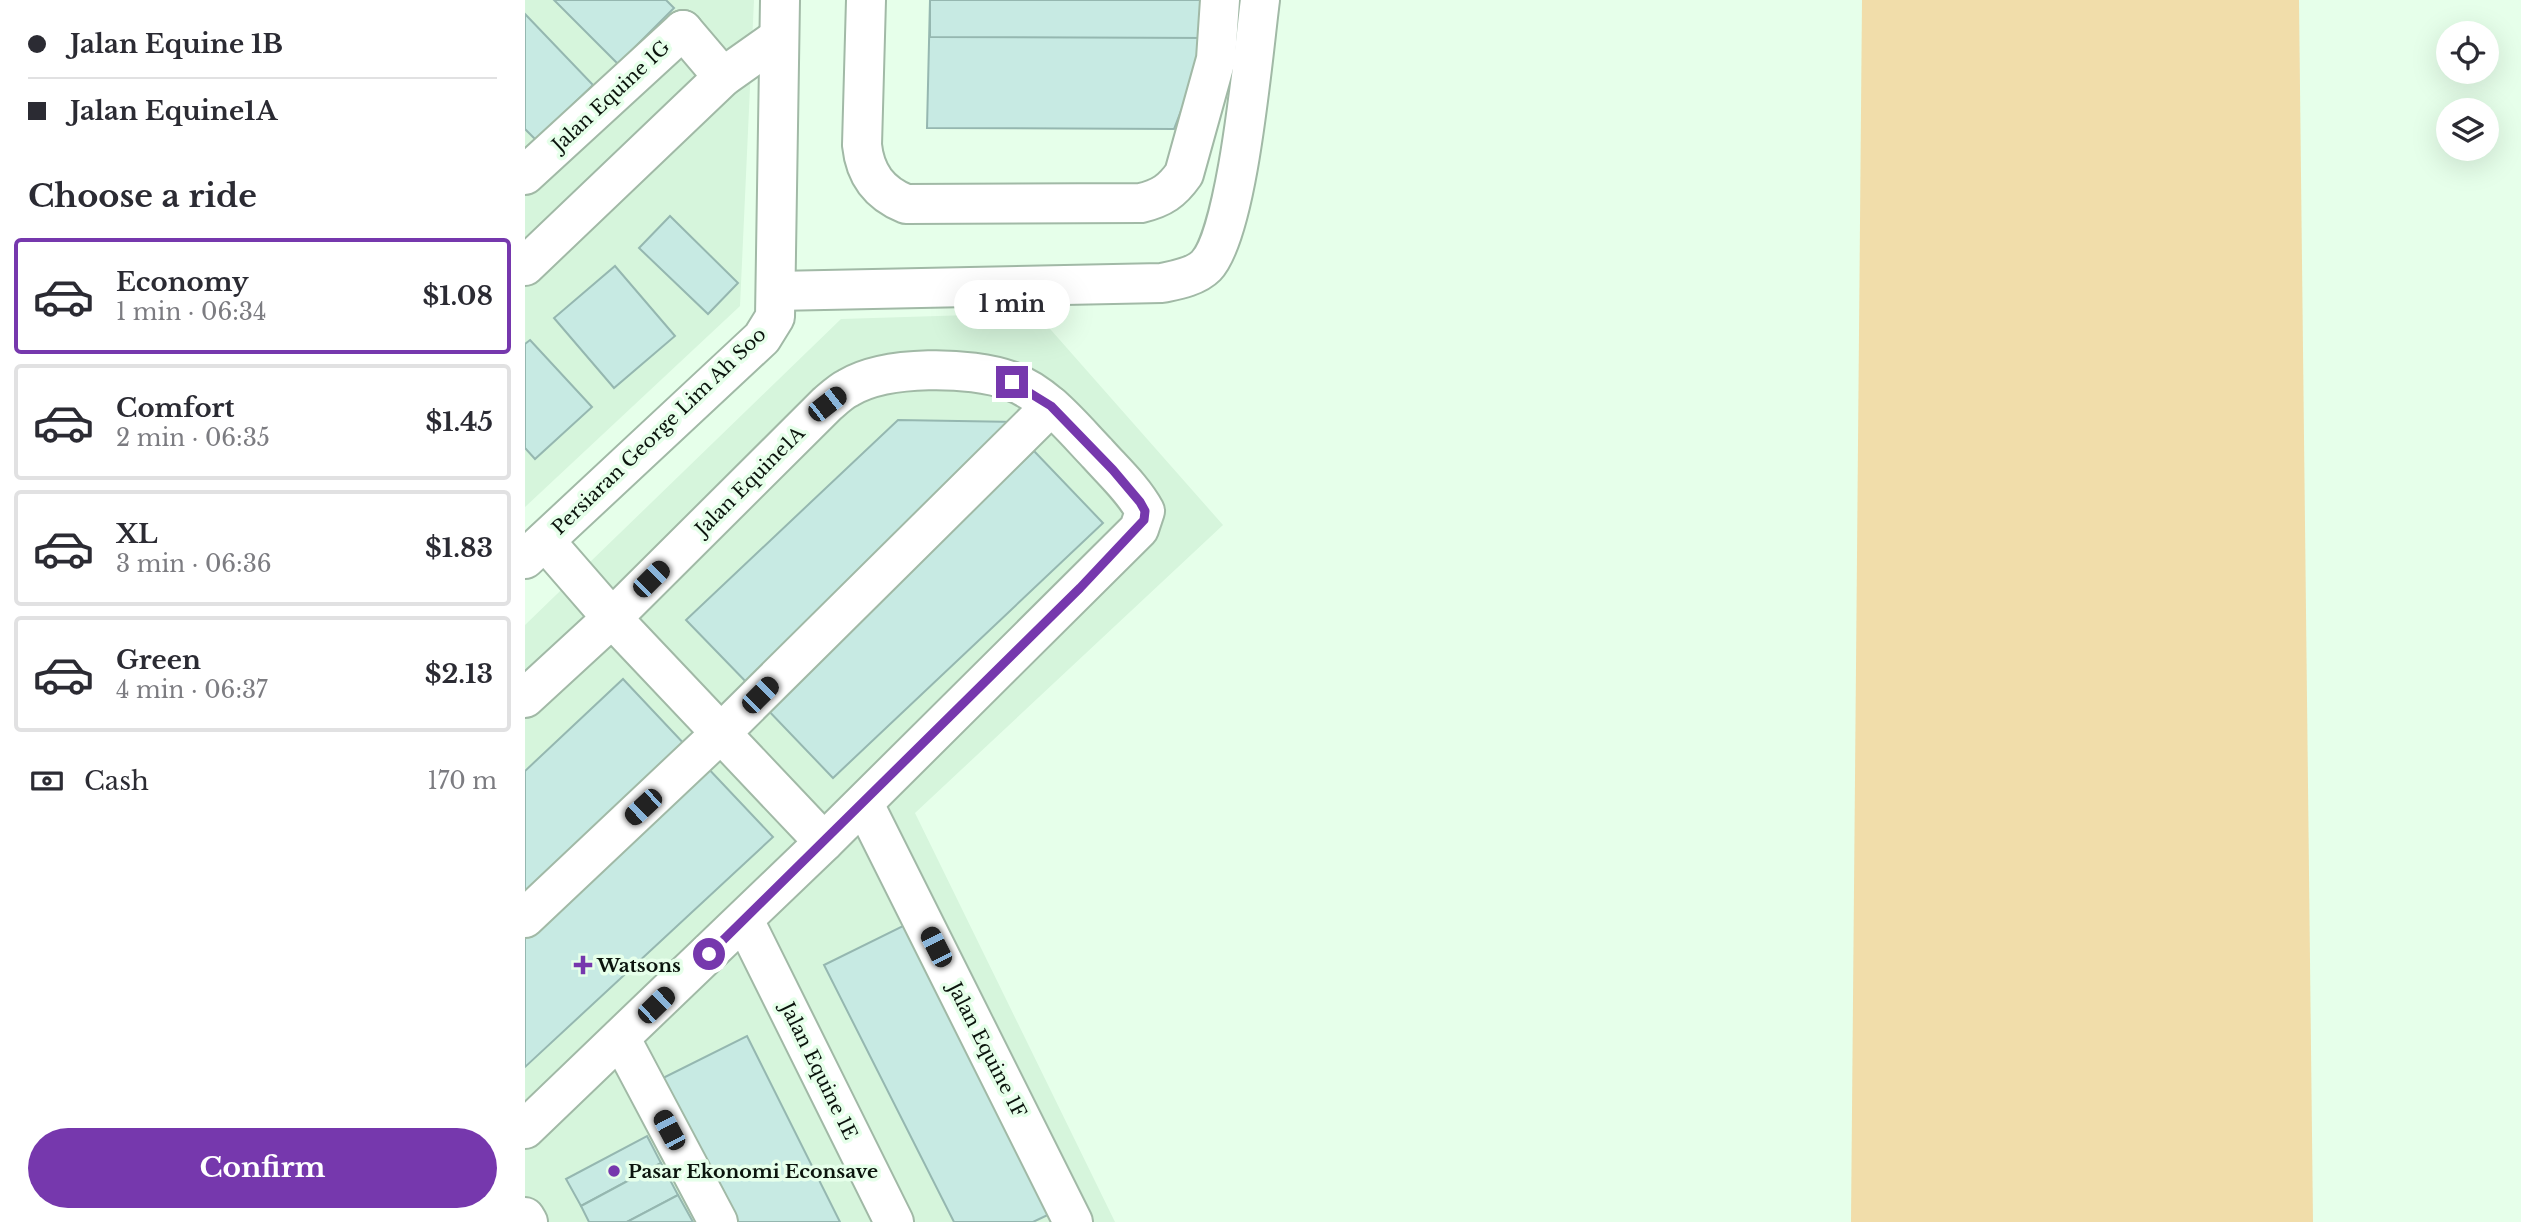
<!DOCTYPE html>
<meta charset="utf-8">
<style>
:root{--surface:#fff;--page:#f7f7f7;--text:#2b2b33;--muted:#7c7c81;--line:#e1e1e2;--accent:#7638ad}
body{margin:0;font-family:"Libre Baskerville",serif;background:var(--page);color:var(--text);height:100vh;display:flex;flex-direction:column;font-size:26px;white-space:nowrap}
*{box-sizing:border-box;margin:0}
p{font-size:23px;color:var(--muted)}
.icon{flex:none;width:38px;height:38px;fill:none;stroke:currentColor;stroke-width:2;stroke-linecap:round;stroke-linejoin:round}
.map{position:relative;flex:1;overflow:hidden}
.drawer{display:flex;flex-direction:column;background:var(--surface);width:525px}
.drawer>*{flex:none}
.banner{display:grid;align-content:center;height:154px;padding:0 28px;background:var(--surface)}
.tools{position:absolute;left:1911px;top:21px;display:grid;gap:14px}
.tools a{display:grid;place-items:center;width:63px;height:63px;border-radius:50%;background:var(--surface);box-shadow:0 7px 28px #0002;font-size:35px}
.end{position:absolute;width:32px;height:32px;margin:-16px;border:9px solid #7638ad;background:#fff;box-shadow:0 0 0 4px #fff}
.from{border-radius:50%}
.bubble{position:absolute;height:49px;border-radius:24px;background:var(--surface);box-shadow:0 7px 28px #0002;font-size:23px;font-weight:800;line-height:49px;text-align:center}
.car{position:absolute;width:21px;height:42px;margin:-21px -10px;border-radius:9px;box-shadow:0 0 5px 2px #0007;background:linear-gradient(#222 24%,#8ab4d8 0 40%,#222 0 76%,#8ab4d8 0 86%,#222 0)}
.banner b{display:flex;align-items:center;gap:24px;height:66px;font-size:26px}
.banner b+b{border-top:2px solid var(--line)}
.banner i{width:18px;height:18px;background:var(--text)}
ul{padding:0;list-style:none}
li{display:flex;align-items:center;gap:21px;height:116px;margin:0 14px 10px;padding:0 14px;border:4px solid var(--line);border-radius:7px}
li div{flex:1}
li b{display:block;font-size:26px}
li em{font-style:normal;font-weight:800}
li.active{border-color:var(--accent)}
li>.icon{width:63px;height:63px;stroke-width:1.5}
h2{padding:0 28px;font-size:32px;line-height:84px}
.pay{display:flex;align-items:center;gap:18px;height:77px;padding:0 28px;font-size:26px}
.pay p{margin-inline-start:auto}
.button{display:flex;gap:14px;margin-top:auto;padding:14px 28px}
.button a{flex:1;height:80px;border-radius:42px;background:var(--accent);color:#fff;font-size:28px;font-weight:800;line-height:80px;text-align:center}
main{display:flex;flex:1;min-height:0}
.map>svg:first-child{display:block}
.built{fill:#d6f5dc}
.green{fill:#f1ddaa}
.building{fill:#c7eae3;stroke:#95b7b0;stroke-width:2}
.lines{fill:none;stroke-linecap:round;stroke-linejoin:round}
.minor-casing{stroke:#a1b9a6;stroke-width:42}
.minor{stroke:#fff;stroke-width:38}
.route{stroke:#7638ad;stroke-width:9}
.poi-dot{fill:#7638ad;stroke:#e6ffea;stroke-width:2.5}
.labels{text-anchor:middle;dominant-baseline:central;stroke-width:7;stroke-linejoin:round;paint-order:stroke}
.street-label{font-size:19px;fill:#0b140d;stroke:#e6ffea}
.poi-label{font-size:19px;font-weight:bold;fill:#0b140d;stroke:#e6ffea;text-anchor:start}
</style>
<main>
<section class="drawer">
<div class="banner">
<b><i class="from"></i>Jalan Equine 1B</b>
<b><i></i>Jalan Equine1A</b>
</div>
<h2>Choose a ride</h2>
<ul>
<li class="active"><svg class="icon" aria-label="car" viewBox="0 0 24 24"><path d="M5 17H2v-5l4-1 3-4h7l3 4 3 1v5h-3M9 17h6M6 11h13"/><circle cx="7" cy="17" r="2"/><circle cx="17" cy="17" r="2"/></svg><div><b>Economy</b><p>1 min · 06:34</p></div><em>$1.08</em></li>
<li><svg class="icon" aria-label="car" viewBox="0 0 24 24"><path d="M5 17H2v-5l4-1 3-4h7l3 4 3 1v5h-3M9 17h6M6 11h13"/><circle cx="7" cy="17" r="2"/><circle cx="17" cy="17" r="2"/></svg><div><b>Comfort</b><p>2 min · 06:35</p></div><em>$1.45</em></li>
<li><svg class="icon" aria-label="car" viewBox="0 0 24 24"><path d="M5 17H2v-5l4-1 3-4h7l3 4 3 1v5h-3M9 17h6M6 11h13"/><circle cx="7" cy="17" r="2"/><circle cx="17" cy="17" r="2"/></svg><div><b>XL</b><p>3 min · 06:36</p></div><em>$1.83</em></li>
<li><svg class="icon" aria-label="car" viewBox="0 0 24 24"><path d="M5 17H2v-5l4-1 3-4h7l3 4 3 1v5h-3M9 17h6M6 11h13"/><circle cx="7" cy="17" r="2"/><circle cx="17" cy="17" r="2"/></svg><div><b>Green</b><p>4 min · 06:37</p></div><em>$2.13</em></li>
</ul>
<div class="pay"><svg class="icon" aria-label="cash" viewBox="0 0 24 24"><path d="M3 7h18v10H3z"/><circle cx="12" cy="12" r="2"/></svg>Cash<p>170 m</p></div>
<div class="button"><a>Confirm</a></div>
</section>
<div class="map">
<svg width="1996" height="1222" viewBox="0 0 1996 1222">
<rect width="100%" height="100%" fill="#e6ffea"/>
<g class="built">
<polygon points="0,0 229,0 215,306 0,507"/>
<polygon points="511,313 698,525 390,813 590,1222 0,1222 0,625 316,319"/>
</g>
<polygon class="green" points="1337,0 1774,0 1788,1222 1326,1222"/>
<g class="building">
<polygon points="29,0 141,0 149,8 93,64"/>
<polygon points="405,0 685,0 684,38 649,129 402,128"/>
<polygon points="405,0 685,0 684,38 405,37"/>
<polygon points="0,14 68,85 11,140 0,129"/>
<polygon points="145,216 213,283 183,314 114,248"/>
<polygon points="90,266 150,336 89,388 29,318"/>
<polygon points="5,340 67,407 10,459 0,448 0,344"/>
<polygon points="373,420 496,422 227,688 161,620"/>
<polygon points="509,451 578,523 308,778 239,706"/>
<polygon points="98,679 163,748 0,900 0,771"/>
<polygon points="179,764 248,837 0,1067 0,930"/>
<polygon points="384,923 529,1212 508,1222 429,1222 299,965"/>
<polygon points="222,1036 315,1222 205,1222 134,1080"/>
<polygon points="122,1136 136,1163 56,1206 41,1179"/>
<polygon points="136,1163 153,1195 102,1222 64,1222 56,1206"/>
<polygon points="153,1195 168,1222 102,1222"/>
</g>
<g class="lines">
<g class="minor-casing">
<g id="minor">
<path d="M341,0L337,145C340,174 354,193 381,204L616,203C637,198 647,191 659,174L691,59L695,0"/>
<polyline points="158,30 198,77"/>
<polyline points="0,175 158,30"/>
<polyline points="0,266 198,77 253,38"/>
<path d="M251,291L637,283C651,280 670,277 681,266C713,233 728,53 735,0"/>
<polyline points="20,541 87,618 299,842"/>
<polyline points="0,559 237,338 250,317 255,0"/>
<path d="M0,698L87,618L302,404C308,399 315,392 323,388C361,365 445,366 486,381C521,394 547,427 572,453C588,471 608,489 620,511L614,529L299,842L0,1129"/>
<polyline points="339,804 548,1222"/>
<polyline points="0,918 196,733 526,406"/>
<polyline points="219,920 369,1222"/>
<polyline points="96,1039 193,1222"/>
<polyline points="0,1217 3,1222"/>
</g>
</g>
<use href="#minor" class="minor"/>
</g>
<g class="lines">
<polyline class="route" points="184,954 555,588 619,520 620,511 615,502 588,470 526,406 487,382"/>
</g>
<g class="poi-dot">
<path d="M54.5 954.5h7v7h7v7h-7v7h-7v-7h-7v-7h7z"/>
<circle cx="89" cy="1171" r="7"/>
</g>
<g class="labels">
<g class="street-label">
<text transform="translate(86 96) rotate(-43)">Jalan Equine 1G</text>
<text transform="translate(134 431) rotate(-44)">Persiaran George Lim Ah Soo</text>
<text transform="translate(225 481) rotate(-45)">Jalan Equine1A</text>
<text transform="translate(462 1050) rotate(63)">Jalan Equine 1F</text>
<text transform="translate(294 1071) rotate(64)">Jalan Equine 1E</text>
</g>
<g class="poi-label">
<text x="72" y="965">Watsons</text>
<text x="103" y="1171">Pasar Ekonomi Econsave</text>
</g>
</g>
</svg>
<div class="tools">
<a><svg class="icon" aria-label="locate" viewBox="0 0 24 24"><circle cx="12" cy="12" r="6"/><path d="M12 2v4M12 18v4M2 12h4M18 12h4"/></svg></a>
<a><svg class="icon" aria-label="layers" viewBox="0 0 24 24"><path d="M12 4l9 5-9 5-9-5zM3 14l9 5 9-5"/></svg></a>
</div>
<i class="end from" style="left:184px;top:954px"></i>
<i class="end" style="left:487px;top:382px"></i>
<div class="bubble" style="left:429px;top:280px;width:116px">1 min</div>
<i class="car" style="left:302px;top:404px;rotate:52deg"></i>
<i class="car" style="left:126px;top:579px;rotate:45deg"></i>
<i class="car" style="left:235px;top:695px;rotate:45deg"></i>
<i class="car" style="left:118px;top:807px;rotate:227deg"></i>
<i class="car" style="left:411px;top:947px;rotate:333deg"></i>
<i class="car" style="left:131px;top:1005px;rotate:46deg"></i>
<i class="car" style="left:144px;top:1130px;rotate:332deg"></i>
</div>
</main>
